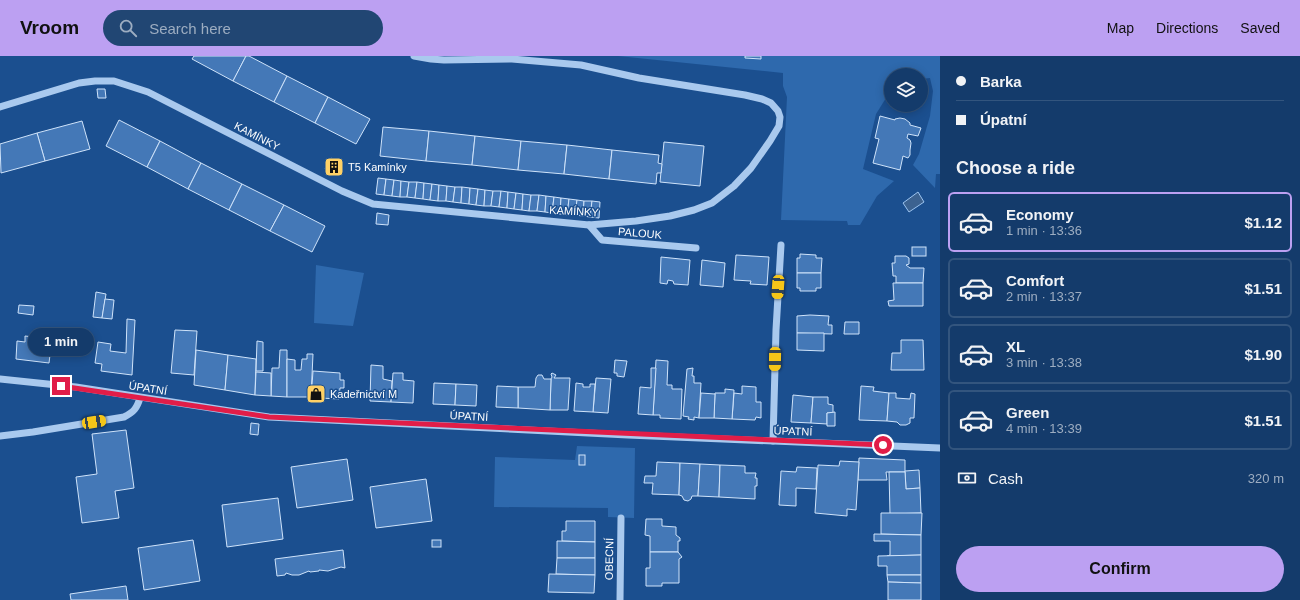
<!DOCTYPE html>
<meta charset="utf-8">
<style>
:root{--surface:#143b6b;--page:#214673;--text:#f1f3f6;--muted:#9dadc1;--line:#33557e;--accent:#bca0f2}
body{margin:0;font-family:Arial,sans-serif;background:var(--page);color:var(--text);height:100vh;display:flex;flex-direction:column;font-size:15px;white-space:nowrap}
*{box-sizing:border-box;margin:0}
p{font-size:13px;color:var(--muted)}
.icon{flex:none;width:22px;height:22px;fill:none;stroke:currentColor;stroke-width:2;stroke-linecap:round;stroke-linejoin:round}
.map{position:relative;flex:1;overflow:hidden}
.details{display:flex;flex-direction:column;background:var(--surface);width:360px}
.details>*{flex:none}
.guide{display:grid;align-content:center;height:88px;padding:0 16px;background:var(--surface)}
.tools{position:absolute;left:884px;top:12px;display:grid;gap:8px}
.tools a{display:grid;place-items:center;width:44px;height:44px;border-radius:50%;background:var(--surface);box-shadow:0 2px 10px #0003,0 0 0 1px var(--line);font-size:20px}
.end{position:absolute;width:18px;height:18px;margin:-9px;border:5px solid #e11d48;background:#fff;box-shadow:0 0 0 2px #fff}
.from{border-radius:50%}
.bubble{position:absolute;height:28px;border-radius:14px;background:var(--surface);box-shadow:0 2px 10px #0003,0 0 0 1px var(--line);font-size:13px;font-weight:600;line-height:28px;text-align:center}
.car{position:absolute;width:12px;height:24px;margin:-12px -6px;border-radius:5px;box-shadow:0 0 3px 1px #0007;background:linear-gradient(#f5c518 24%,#345 0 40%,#f5c518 0 76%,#345 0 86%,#f5c518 0)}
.guide b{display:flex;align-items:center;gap:14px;height:38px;font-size:15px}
.guide b+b{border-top:1px solid var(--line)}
.guide i{width:10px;height:10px;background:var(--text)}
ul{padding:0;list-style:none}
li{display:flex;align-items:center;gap:12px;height:60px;margin:0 8px 6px;padding:0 8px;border:2px solid var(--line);border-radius:6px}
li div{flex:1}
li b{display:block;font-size:15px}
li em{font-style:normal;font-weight:600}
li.active{border-color:var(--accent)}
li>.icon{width:36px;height:36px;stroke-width:1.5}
h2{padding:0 16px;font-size:18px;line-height:48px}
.pay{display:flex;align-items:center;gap:10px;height:44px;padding:0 16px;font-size:15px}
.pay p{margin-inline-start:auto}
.primary-button{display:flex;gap:8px;margin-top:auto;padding:8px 16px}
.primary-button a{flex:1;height:46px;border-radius:24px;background:var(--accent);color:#111;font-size:16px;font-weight:600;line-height:46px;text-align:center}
header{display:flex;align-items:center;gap:24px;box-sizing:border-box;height:56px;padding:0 20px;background:var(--accent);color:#111}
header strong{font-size:19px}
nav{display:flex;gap:22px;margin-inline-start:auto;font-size:14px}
.search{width:280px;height:36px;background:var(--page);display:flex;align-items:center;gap:10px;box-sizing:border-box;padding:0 14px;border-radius:22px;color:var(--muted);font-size:15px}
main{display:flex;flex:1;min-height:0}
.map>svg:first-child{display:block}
.green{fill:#2e69ad}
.water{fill:#3c6290;stroke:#9cc4f0}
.building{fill:#4478b7;stroke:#cfe3fa}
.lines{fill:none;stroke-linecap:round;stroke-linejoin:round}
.minor{stroke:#a9c9ee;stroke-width:7}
.route{stroke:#e11d48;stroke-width:5}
.labels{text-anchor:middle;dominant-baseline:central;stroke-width:3;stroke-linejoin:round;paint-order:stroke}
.street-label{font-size:11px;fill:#fff;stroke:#1b4f8f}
.poi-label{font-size:11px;fill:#fff;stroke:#1b4f8f;text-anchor:start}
</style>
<header>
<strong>Vroom</strong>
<div class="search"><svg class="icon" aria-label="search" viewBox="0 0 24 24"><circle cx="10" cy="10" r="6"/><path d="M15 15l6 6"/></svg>Search here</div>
<nav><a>Map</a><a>Directions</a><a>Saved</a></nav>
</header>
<main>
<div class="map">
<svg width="940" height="544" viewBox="0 0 940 544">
<rect width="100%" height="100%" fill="#1b4f8f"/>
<g class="green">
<polygon points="618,0 940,0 940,118 936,118 935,132 913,109 919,98 930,60 933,35 930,22 921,23 921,19 891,19 891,34 876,58 863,113 894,125 877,140 860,169 848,169 847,165 781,164 787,41 783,30 783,17"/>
<polygon points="316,209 364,217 353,270 314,267"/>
<polygon points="577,390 635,392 634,462 608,461 608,452 494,451 495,401 575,404"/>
</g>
<polygon class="water" points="918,136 924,146 909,156 903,147"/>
<g class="building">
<polygon points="194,0 246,0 233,25 192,3"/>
<polygon points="246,0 249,0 287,20 274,46 233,25"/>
<polygon points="745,0 761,0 761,3 745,2"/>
<polygon points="287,20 328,41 315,67 274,46"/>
<polygon points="97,33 105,33 106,42 98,42"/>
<polygon points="328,41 370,63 356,88 315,67"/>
<polygon points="880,60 895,64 895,63 900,62 905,63 910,67 910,69 921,72 918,80 908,78 907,82 910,84 911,87 910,94 910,99 908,102 903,100 900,114 873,107 879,83 875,82"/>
<polygon points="119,64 160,85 147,111 106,90"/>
<polygon points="82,65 90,93 45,105 37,77"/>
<polygon points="383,71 429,75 426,105 380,100"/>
<polygon points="429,75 475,80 472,109 426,105"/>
<polygon points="37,77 45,105 1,117 0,88"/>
<polygon points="475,80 521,85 518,114 472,109"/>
<polygon points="160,85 201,107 188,133 147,111"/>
<polygon points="521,85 567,89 564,118 518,114"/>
<polygon points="664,86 704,90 700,130 660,126"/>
<polygon points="567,89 612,94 609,123 564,118"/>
<polygon points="612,94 659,99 658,107 662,108 661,117 657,117 656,128 609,123"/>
<polygon points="331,102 342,108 337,119 325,113"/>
<polygon points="201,107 242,128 229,154 188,133"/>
<polygon points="378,122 386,123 384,139 376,138"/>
<polygon points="386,123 394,124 392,140 384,139"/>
<polygon points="394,124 401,125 400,141 392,140"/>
<polygon points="401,125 409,126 407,141 400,141"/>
<polygon points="409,126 417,126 415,142 407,141"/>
<polygon points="417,126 424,127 423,143 415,142"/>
<polygon points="424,127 432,128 430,144 423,143"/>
<polygon points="242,128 284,149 270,175 229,154"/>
<polygon points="432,128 439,129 438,145 430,144"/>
<polygon points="439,129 447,130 446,145 438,145"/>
<polygon points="447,130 455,131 453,146 446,145"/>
<polygon points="455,131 462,131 461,147 453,146"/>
<polygon points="462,131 470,132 469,148 461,147"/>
<polygon points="470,132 478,133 476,149 469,148"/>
<polygon points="478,133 485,134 484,150 476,149"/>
<polygon points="485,134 493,135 491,150 484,150"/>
<polygon points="493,135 501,135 499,151 491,150"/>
<polygon points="501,135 508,136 507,152 499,151"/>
<polygon points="508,136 516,137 514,153 507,152"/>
<polygon points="516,137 523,138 522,154 514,153"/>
<polygon points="523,138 531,139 529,155 522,154"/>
<polygon points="531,139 539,139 537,155 529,155"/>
<polygon points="539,139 546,140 545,156 537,155"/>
<polygon points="546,140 554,141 552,157 545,156"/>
<polygon points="554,141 561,142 560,158 552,157"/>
<polygon points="561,142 569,143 567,159 560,158"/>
<polygon points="569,143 577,144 575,159 567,159"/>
<polygon points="577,144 584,145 583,160 575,159"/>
<polygon points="584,145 592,145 590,161 583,160"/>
<polygon points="592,145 600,146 599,162 590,161"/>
<polygon points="284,149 325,170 312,196 270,175"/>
<polygon points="377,157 389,159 388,169 376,168"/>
<rect x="912" y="191" width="14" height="9"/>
<polygon points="800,198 816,199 816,202 822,202 821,217 797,217 797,202 800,202"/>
<polygon points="736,199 769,201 767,229 750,228 751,225 734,224"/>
<polygon points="895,200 906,200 909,202 909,208 906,209 910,212 924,212 923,227 896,227 896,220 893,220 892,207 895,207"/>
<polygon points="661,201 690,204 688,229 674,228 673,225 668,224 667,228 660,227"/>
<polygon points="702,204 725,207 723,231 700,229"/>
<polygon points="797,217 821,217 821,232 816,232 816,235 800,235 800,232 797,232"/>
<polygon points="893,227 923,227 923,250 889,250 888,245 894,244"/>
<polygon points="96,236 106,238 102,262 93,261"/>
<polygon points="105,243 114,244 112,263 102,262"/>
<polygon points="19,249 34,250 33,259 18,257"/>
<polygon points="810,259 829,260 828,269 832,269 832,278 797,277 797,260"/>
<polygon points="127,263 135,264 132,319 101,315 102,308 95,307 98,286 111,288 110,295 126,297"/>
<polygon points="845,266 859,266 859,278 844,278"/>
<polygon points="175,274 197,275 194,319 171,317"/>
<polygon points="797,277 824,277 824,295 797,294"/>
<polygon points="25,280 52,283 49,307 16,303 17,285 25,286"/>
<polygon points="901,284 923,284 924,314 891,314 892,297 901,297"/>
<polygon points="257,285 263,286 263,315 256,315"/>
<polygon points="196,294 228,299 225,334 194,329"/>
<polygon points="280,294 287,294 287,341 271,340 272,312 279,312"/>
<polygon points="307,298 313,298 311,341 287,341 287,303 295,304 295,314 301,314 302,303 307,303"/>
<polygon points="228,299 256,303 255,339 225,334"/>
<polygon points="615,304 627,305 624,321 617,320 617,317 614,317"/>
<polygon points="656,304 668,305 667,329 672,329 672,333 682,333 681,363 660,362 660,359 653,359"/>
<polygon points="371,309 383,310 383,323 392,325 391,346 370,345"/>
<polygon points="651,312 656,312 653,359 638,358 640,331 651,332"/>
<polygon points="693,312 692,320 694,320 694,327 701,327 699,362 694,361 694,364 688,363 689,361 683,360 687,313"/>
<polygon points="313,315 340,317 340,324 344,324 344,332 340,332 339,343 320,342 320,343 311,343"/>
<polygon points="256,316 271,317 271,340 255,339"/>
<polygon points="393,317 403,317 403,324 414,325 413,347 391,346"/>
<polygon points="552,317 556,319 554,322 570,322 568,354 550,354 551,323 552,321 551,318"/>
<polygon points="538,319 542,319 544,323 551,323 550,354 518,352 518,331 535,331 536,322"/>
<polygon points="596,322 611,323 608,357 593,356"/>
<polygon points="434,327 456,328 455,349 433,348"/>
<polygon points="576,327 583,328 583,331 590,331 590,328 595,328 593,356 574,355"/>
<polygon points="456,328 477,329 476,350 455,349"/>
<polygon points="497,330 518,331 518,352 496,351"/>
<polygon points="742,330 756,331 756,346 761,346 761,362 756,361 755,364 732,363 734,337 742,338"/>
<polygon points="861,330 874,331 873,335 889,337 887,365 859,364"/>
<polygon points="725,333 734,334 732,363 714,362 715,337 725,337"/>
<polygon points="701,337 715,338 714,362 699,362"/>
<polygon points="889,337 896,337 896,342 910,343 911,337 915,338 914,362 910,362 910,367 906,369 900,369 897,366 887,365"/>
<polygon points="793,339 813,341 811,367 791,366"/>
<polygon points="813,341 828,341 828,348 833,349 833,357 827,357 827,368 811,367"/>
<polygon points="835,356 835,370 827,370 827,357"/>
<polygon points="251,367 259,368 258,379 250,378"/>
<polygon points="126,374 134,432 115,435 119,462 82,467 76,421 97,418 92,378"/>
<rect x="579" y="399" width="6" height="10"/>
<polygon points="859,402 905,404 905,416 886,416 887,424 858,424"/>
<polygon points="347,403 353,444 297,452 291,411"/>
<polygon points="840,405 859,406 856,454 847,453 847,460 815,457 818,409 839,410"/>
<polygon points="657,406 680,407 679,439 652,438 653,427 644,427 645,420 656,420"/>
<polygon points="680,407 700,408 698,440 692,440 691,443 688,445 684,444 682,440 679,439"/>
<polygon points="700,408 720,409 719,441 698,440"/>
<polygon points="720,409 745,410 745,417 756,417 755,422 757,422 757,430 755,430 755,443 719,441"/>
<polygon points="797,411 817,412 816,433 796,432 796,450 779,449 781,415 796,416"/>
<polygon points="919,414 920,432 906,433 905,415"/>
<polygon points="889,416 905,416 906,433 920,432 921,457 890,458"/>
<polygon points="426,423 432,465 376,472 370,431"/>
<polygon points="278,442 283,483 227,491 222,449"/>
<polygon points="881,457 922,457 921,479 881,478"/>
<polygon points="646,463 662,463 662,470 676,471 676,479 680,482 680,485 678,485 678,496 650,496 650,480 645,479"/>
<polygon points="566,465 595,465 595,486 562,485 562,475 566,475"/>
<polygon points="874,478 921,479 921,499 887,500 890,499 890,485 874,485"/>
<polygon points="193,484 200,525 144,534 138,492"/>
<rect x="432" y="484" width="9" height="7"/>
<polygon points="557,485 595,486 595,502 557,502"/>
<polygon points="343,494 345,512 341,511 328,515 319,514 319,515 310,516 309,515 299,519 292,519 286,517 285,519 277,520 275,503"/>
<polygon points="650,496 678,496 682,501 679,503 679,527 662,527 662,530 646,530 646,512 650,512"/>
<polygon points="921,499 921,519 887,519 887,510 878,510 878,500"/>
<polygon points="557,502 595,502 595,519 556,518"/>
<polygon points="549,518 595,519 594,537 548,536"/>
<polygon points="887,519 921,519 921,527 888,526"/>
<polygon points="888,526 921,527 921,544 888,544"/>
<polygon points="126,530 128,544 71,544 70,538"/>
</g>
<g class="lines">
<g class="minor">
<polyline points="0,51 79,27 95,25 114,25 148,36 342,135 373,148 589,169 636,165 670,160 694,154 712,147 734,130 751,112 770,85 779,70 780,61 778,55 771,47 762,43 745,39 639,22 581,9 512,3 444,4 431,3 414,0"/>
<polyline points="589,169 602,184 696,192"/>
<polyline points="0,323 76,331 269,361 628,379 940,392"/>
<path d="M0,380L33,376L124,361C134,356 137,352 140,342"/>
<polyline points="773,385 776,274 781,189"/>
<polyline points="620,544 621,462"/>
</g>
</g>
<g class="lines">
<polyline class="route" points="61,330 269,361 883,389"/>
</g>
<defs>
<g id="building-square" transform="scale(1)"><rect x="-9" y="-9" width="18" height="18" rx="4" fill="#ffd166" stroke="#1b4f8f"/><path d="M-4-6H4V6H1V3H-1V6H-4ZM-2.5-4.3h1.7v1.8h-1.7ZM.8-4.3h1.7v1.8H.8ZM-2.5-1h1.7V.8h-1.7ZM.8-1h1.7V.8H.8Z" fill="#111"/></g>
<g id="shop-square" transform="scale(1)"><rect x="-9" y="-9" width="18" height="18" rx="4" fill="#ffd166" stroke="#1b4f8f"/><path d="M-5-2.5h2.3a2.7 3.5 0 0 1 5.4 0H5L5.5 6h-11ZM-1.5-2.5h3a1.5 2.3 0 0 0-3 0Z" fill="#111"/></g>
</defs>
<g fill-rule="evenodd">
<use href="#building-square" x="334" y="111"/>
<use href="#shop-square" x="316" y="338"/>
</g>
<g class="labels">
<g class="street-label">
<text transform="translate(257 80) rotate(27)">KAMÍNKY</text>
<text transform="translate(574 155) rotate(3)">KAMÍNKY</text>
<text transform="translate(640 177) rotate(5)">PALOUK</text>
<text transform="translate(148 332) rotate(9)">ÚPATNÍ</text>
<text transform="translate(469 360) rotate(3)">ÚPATNÍ</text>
<text transform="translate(793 375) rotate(2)">ÚPATNÍ</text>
<text transform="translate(609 503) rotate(-89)">OBECNÍ</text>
</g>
<g class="poi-label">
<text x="348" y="111">T5 Kamínky</text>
<text x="330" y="338">Kadeřnictví M</text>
</g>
</g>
</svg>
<div class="tools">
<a><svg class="icon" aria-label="layers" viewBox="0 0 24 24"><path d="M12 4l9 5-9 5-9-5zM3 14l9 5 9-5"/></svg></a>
</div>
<i class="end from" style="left:883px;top:389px"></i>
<i class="end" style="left:61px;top:330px"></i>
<div class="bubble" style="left:28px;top:272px;width:66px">1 min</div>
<i class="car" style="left:778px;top:231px;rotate:184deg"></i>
<i class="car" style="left:775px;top:303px;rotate:181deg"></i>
<i class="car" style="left:94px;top:366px;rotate:81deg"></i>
</div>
<section class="details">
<div class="guide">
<b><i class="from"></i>Barka</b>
<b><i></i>Úpatní</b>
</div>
<h2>Choose a ride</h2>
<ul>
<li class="active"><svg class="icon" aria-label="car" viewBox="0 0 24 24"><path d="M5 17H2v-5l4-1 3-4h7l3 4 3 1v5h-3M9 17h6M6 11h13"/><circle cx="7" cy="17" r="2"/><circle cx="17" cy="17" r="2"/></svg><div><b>Economy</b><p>1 min · 13:36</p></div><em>$1.12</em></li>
<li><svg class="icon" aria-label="car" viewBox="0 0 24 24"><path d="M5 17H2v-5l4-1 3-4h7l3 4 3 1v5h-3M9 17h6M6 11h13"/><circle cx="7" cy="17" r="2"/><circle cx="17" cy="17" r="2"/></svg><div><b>Comfort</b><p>2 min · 13:37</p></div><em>$1.51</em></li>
<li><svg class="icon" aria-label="car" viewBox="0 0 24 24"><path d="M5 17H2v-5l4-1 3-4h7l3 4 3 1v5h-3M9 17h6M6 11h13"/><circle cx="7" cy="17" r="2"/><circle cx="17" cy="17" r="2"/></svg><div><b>XL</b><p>3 min · 13:38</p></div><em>$1.90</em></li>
<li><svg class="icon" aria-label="car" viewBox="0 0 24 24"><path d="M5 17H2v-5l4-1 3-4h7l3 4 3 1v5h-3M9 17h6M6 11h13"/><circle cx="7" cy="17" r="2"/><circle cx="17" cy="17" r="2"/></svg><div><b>Green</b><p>4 min · 13:39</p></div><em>$1.51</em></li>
</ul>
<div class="pay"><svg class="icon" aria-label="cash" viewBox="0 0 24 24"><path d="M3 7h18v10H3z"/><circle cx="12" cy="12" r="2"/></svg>Cash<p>320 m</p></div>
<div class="primary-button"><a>Confirm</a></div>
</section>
</main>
